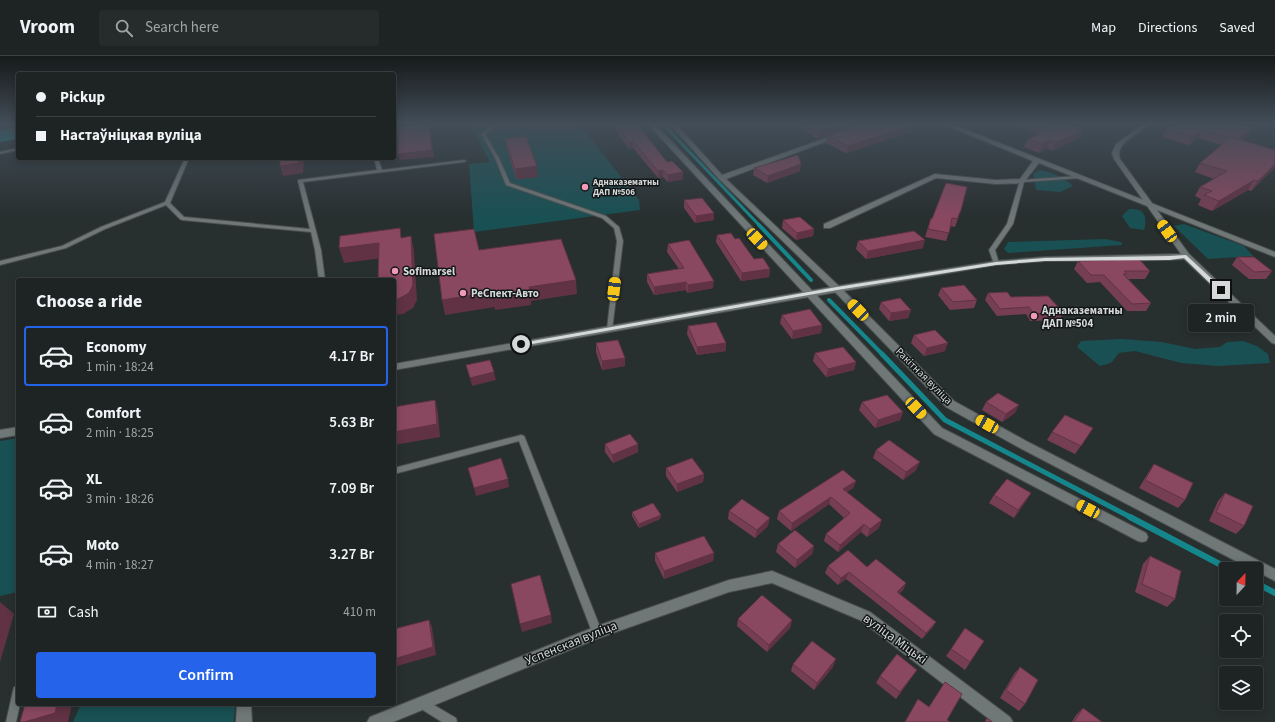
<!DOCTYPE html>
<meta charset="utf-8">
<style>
:root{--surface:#1e2323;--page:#262b2b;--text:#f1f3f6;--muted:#a1a4a6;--line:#3c4041;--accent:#2563eb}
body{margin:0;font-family:"Source Sans 3",sans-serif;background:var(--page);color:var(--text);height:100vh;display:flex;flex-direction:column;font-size:15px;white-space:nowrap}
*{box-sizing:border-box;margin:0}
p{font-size:13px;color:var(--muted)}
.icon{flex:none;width:22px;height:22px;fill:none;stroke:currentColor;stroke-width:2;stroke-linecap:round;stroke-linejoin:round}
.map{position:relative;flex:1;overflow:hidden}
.details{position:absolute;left:16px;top:222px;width:380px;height:428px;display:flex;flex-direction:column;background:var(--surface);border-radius:4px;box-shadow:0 2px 10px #0003,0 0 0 1px var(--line)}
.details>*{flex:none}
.top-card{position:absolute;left:16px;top:16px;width:380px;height:88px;border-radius:4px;box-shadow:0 2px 10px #0003,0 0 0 1px var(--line);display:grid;align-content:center;height:88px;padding:0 20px;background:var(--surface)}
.needle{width:26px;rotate:22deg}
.controls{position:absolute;left:1219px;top:506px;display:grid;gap:8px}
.controls a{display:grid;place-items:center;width:44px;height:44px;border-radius:4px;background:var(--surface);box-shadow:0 2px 10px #0003,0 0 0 1px var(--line);font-size:20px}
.end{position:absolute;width:18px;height:18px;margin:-9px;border:5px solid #d5d9d9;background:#111;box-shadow:0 0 0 2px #111}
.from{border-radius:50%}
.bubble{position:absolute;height:28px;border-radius:4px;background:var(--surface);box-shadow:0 2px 10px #0003,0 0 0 1px var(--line);font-size:13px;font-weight:600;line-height:28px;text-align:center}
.car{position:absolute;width:12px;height:24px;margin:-12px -6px;border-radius:5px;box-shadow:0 0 3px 1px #0007;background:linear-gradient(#f5c518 24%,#345 0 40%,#f5c518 0 76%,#345 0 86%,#f5c518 0)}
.top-card b{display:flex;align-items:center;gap:14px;height:38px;font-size:15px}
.top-card b+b{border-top:1px solid var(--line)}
.top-card i{width:10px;height:10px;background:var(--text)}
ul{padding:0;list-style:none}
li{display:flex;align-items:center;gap:12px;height:60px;margin:0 8px 6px;padding:0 12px;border:2px solid transparent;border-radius:4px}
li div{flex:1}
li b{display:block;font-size:15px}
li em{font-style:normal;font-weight:600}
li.on{border-color:var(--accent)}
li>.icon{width:36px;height:36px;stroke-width:1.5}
h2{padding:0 20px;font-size:18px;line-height:48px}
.pay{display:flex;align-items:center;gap:10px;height:44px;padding:0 20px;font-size:15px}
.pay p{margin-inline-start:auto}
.cta{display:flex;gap:8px;margin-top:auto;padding:8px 20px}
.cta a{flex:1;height:46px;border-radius:4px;background:var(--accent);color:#fff;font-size:16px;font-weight:600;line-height:46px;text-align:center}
header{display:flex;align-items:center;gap:24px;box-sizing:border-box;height:56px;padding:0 20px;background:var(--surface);border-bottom:1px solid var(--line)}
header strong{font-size:19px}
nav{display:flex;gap:22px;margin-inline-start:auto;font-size:14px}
.search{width:280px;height:36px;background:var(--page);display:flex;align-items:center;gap:10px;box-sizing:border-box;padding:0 14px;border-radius:4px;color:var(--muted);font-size:15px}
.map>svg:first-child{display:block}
.green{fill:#195053}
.water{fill:#15878c}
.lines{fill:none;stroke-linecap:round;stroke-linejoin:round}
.stream-far3{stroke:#15878c;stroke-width:3}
.stream-far2{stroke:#15878c;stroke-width:4}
.stream-far1{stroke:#15878c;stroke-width:5}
.stream{stroke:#15878c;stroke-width:6}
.lane-casing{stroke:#484d4d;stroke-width:2}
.street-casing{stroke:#484d4d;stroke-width:2}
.secondary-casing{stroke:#484d4d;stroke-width:2}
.path{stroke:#848989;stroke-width:1.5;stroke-dasharray:2.5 1.5;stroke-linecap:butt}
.lane{fill:#6f7777;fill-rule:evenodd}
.street{fill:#6f7777;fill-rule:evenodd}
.secondary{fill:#6f7777;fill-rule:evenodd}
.wall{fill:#763e53}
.shaded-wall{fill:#603243}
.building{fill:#894860;stroke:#603243}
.route{fill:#d5d9d9}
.poi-dot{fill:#ef9ab8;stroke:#131616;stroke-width:1.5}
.labels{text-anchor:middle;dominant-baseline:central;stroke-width:3;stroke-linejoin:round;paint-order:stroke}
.far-poi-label{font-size:9px;font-weight:bold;fill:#d5d9d9;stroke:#131616;text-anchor:start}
.poi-label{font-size:11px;font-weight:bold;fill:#d5d9d9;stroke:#131616;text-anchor:start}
.street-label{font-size:11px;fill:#d5d9d9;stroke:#131616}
.near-street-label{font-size:13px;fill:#d5d9d9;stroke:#131616}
</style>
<header>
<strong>Vroom</strong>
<div class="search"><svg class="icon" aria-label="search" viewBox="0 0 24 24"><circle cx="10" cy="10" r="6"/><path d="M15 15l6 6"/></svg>Search here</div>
<nav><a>Map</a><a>Directions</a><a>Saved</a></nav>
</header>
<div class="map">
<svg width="1275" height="666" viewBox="0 0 1275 666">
<rect width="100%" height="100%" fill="#282f2f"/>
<g class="green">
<polygon points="469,67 579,67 639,144 640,154 474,176 469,108 490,106"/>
<path d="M1040,114C1053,117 1064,121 1073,130L1060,136L1036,134L1033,118Z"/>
<path d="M1129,153C1132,153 1137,153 1139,154C1147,157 1146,168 1144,174L1130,172L1122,160Z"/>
<polygon points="1184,168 1244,190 1253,200 1208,203 1174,170"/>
<polygon points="1105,183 1121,186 1122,189 1008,197 1004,193 1008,186"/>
<polygon points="1122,283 1162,286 1195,293 1220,291 1227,286 1243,285 1257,290 1268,298 1270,307 1218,310 1181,307 1135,295 1119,297 1111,307 1100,310 1077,291 1081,285"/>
<polygon points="18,382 18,536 0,540 0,385"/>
<polygon points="81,648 235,648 234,666 73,666"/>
</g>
<polygon class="water" points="18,71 18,83 0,86 0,74"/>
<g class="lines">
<polyline class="stream-far3" points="662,67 760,170"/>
<g class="stream-far2">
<polyline points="759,169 811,224"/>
<polyline points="829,244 883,299"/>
</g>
<polyline class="stream-far1" points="882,298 945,364 1132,462"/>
<g class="stream">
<polyline points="1130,461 1229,513"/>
<polyline points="1256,527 1275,537"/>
</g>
<g class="lane-casing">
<g id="lane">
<polygon points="498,67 503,67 485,78 499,102 510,127 606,160 619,171 623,185 612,274 608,274 607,273 617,185 614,172 602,162 506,129 495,102 481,78"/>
<polygon points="18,92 18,94 0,98 0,96"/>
<polygon points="185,102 189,102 170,147 184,161 310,173 298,125 298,124 377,114 374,102 378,102 382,114 464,104 466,105 464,106 303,126 321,194 325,224 319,224 315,194 311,176 182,164 180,163 166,149 105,173 66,192 0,209 0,205 62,190 101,171 165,146"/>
<polygon points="1078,120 1080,121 1080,122 1024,126 1013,168 995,194 999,207 998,208 994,208 989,194 1007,168 1020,124"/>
<polygon points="521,379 524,380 525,382 602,576 600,579 597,580 594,579 592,576 519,385 394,418 394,412"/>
<polygon points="18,630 18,648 20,648 16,666 6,666 13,635 14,631"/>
<polygon points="422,642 456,662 457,666 442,666 418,651 417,647 418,643"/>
</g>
</g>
<g class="street-casing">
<g id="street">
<polygon points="647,67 654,67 942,372 1146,477 1148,481 1146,485 1142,486 1138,485 934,378"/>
<polygon points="669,67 675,67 722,119 837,78 841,78 841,80 726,123 840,231 954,345 1028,386 1275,513 1275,525 1256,515 1256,513 1251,513 1020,392 946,351 834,235 719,123"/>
<polygon points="940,67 949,67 1275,196 1275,201 1039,107 1024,126 1022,127 996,128 936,122 830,172 824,172 824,168 935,118 996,124 1020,123 1033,105"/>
<polygon points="772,515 870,556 1010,661 1013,666 993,666 860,564 772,527 729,536 599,582 393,666 367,666 370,661 597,570 729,524"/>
<polygon points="237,648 251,648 252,666 236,666"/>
</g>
</g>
<g class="secondary-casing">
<g id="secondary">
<path d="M1145,67H1152C1141,77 1114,86 1120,103L1189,198L1275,280V288L1272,287L1184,203L1169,204L1045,205L996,209L837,236L394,314V308L837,230L996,205L1045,201L1181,198L1114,103L1112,97L1116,88Z"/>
<polygon points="18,371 18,379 0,382 0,374"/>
</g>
</g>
<polyline class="path" points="1157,72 1163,67"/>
<use href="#lane" class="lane"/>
<use href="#street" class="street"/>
<use href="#secondary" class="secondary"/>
</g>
<g class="wall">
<polygon points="610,67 636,67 667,106 683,116 683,123 668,126 663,121 658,122 633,92 629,93"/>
<polygon points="802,67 861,67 818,83 801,74"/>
<polygon points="1007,67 1070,67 1071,69 1084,74 1080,82 1052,95 1047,92 1039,97 1024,91 1028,83 1037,78"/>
<polygon points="1202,67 1237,67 1248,80 1242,84 1275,111 1251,135 1248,134 1212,155 1198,149 1201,143 1195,140 1200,131 1214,123 1195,116 1200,107 1222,89 1198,82 1189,89 1162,81 1166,73"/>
<polygon points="913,69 911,76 846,97 826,87 828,80"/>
<polygon points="505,83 538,121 516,123 507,93"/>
<polygon points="754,112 800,115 767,127 753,119"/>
<polygon points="684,144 714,157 714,164 695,167 684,152"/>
<polygon points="961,154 955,171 951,170 946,185 925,181 931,162 932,163"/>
<polygon points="783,164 814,173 813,180 796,184 782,172"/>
<polygon points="717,179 735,183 754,203 770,213 769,221 741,225 716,186"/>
<polygon points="858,185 923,192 866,203 856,193"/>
<polygon points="668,188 713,232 687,237 686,234 654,239 647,226 647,218 679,213 667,196"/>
<polygon points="1237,201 1272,215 1266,223 1249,223 1232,209"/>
<polygon points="1078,205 1150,215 1145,223 1128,223 1151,247 1146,255 1127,255 1100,226 1087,227 1074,213"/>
<polygon points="941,232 977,244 974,252 950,254 938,239"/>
<polygon points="988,237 1011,241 1063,256 1060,264 1030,265 1026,258 997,260 985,244"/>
<polygon points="881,246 911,254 908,262 889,265 879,253"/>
<polygon points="782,259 822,269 821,277 792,283 780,267"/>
<polygon points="688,270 726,295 697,299 687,278"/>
<polygon points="914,279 945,295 924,300 911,287"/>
<polygon points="596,287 625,302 625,310 602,314 596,296"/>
<polygon points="815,297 856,306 854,314 826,321 813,305"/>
<polygon points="862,346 903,356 900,364 875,372 859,354"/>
<polygon points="986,346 1015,357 1002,366 982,354"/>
<polygon points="1052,376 1088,380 1075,398 1047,384"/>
<polygon points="605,388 638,388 638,396 613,407 605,396"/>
<polygon points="876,394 916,414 903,424 873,402"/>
<polygon points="1154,408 1185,444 1178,452 1139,432 1148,417"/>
<polygon points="666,412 704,418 703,426 677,436 666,420"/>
<polygon points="856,425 853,432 847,436 879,472 867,481 861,476 838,496 824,485 826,478 844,462 829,448 791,475 777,463 779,455"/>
<polygon points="1031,437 1026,445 1014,462 989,447 994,439"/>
<polygon points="1225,437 1244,470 1236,478 1209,465 1218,445"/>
<polygon points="729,455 768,470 755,482 728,463"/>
<polygon points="632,456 660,463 639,472 632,460"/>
<polygon points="778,488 814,490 812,498 795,512 776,496"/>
<polygon points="655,497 714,497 713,505 664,523 655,505"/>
<polygon points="1150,500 1175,543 1167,551 1135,536 1143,508"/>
<polygon points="828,510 867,511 906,527 903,534 899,538 936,566 932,572 922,583 846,523 838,529 825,517"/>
<polygon points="738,563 792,564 790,572 767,596 737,570"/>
<polygon points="984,585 965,614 946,600 951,593"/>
<polygon points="793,608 833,611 814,634 791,615"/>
<polygon points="1020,611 1025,648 1019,655 1000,642 1014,618"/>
<polygon points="917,614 912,621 896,643 876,627 880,620"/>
<polygon points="1083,652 1102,666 1072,666 1076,659"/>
</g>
<g class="shaded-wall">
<polygon points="429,67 434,101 400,104 398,98"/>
<polygon points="844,67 861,67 818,83 819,76"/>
<polygon points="913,69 911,76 846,97 848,90"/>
<polygon points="1253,72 1248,80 1231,92 1236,84"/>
<polygon points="1084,74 1080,82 1052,95 1056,86"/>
<polygon points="1203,74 1198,82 1189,89 1193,81"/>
<polygon points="1050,84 1047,92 1039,97 1042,88"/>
<polygon points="633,85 633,92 629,93 629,86"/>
<polygon points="300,102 304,102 303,117 283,120 280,110"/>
<polygon points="801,108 800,115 767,127 768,120"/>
<polygon points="1275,108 1275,111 1251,135 1258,125"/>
<polygon points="537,110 538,121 516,123 515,113"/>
<polygon points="663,114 663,121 658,122 658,115"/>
<polygon points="683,116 683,123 668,126 668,119"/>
<polygon points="1254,124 1248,134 1212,155 1219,145"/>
<polygon points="714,157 714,164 695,167 696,160"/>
<polygon points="814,173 813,180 796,184 797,177"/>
<polygon points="411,180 414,195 417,244 413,252 403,258 394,259 394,243"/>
<polygon points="925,184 923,192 866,203 868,195"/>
<polygon points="379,187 383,202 344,207 339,192"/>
<polygon points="770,213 769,221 741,225 742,217"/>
<polygon points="576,224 577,238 531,245 531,249 495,254 493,240 529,231"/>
<polygon points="714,225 713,232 687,237 688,229"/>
<polygon points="686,226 686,234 654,239 654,231"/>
<polygon points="492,236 495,251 445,259 442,244"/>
<polygon points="911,254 908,262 889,265 891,257"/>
<polygon points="822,269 821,277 792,283 793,275"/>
<polygon points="726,287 726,295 697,299 697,291"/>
<polygon points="948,287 945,295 924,300 927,292"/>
<polygon points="625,302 625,310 602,314 602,305"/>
<polygon points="856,306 854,314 826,321 828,313"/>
<polygon points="494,316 496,324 472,330 470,322"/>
<polygon points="435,344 438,356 440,381 394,389 394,376"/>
<polygon points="1019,349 1015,357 1002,366 1006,358"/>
<polygon points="903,356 900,364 875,372 878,364"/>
<polygon points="638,388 638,396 613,407 612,399"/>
<polygon points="920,406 916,414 903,424 906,416"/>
<polygon points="704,418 703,426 677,436 677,428"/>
<polygon points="508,423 509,431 476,440 474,432"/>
<polygon points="856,425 853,432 840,440 843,433"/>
<polygon points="1031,437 1026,445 1014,462 1018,454"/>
<polygon points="831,441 829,448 791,475 792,467"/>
<polygon points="661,459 660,463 639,472 639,468"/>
<polygon points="770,462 768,470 755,482 757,474"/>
<polygon points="882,464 879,472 867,481 870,473"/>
<polygon points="864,468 861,476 838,496 840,489"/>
<polygon points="814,490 812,498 795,512 797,504"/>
<polygon points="714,497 713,505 664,523 664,515"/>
<polygon points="849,516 846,523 838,529 841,522"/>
<polygon points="906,527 903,534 894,543 897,536"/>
<polygon points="0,546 14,558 0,606"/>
<polygon points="551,559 552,567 522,576 520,568"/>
<polygon points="429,564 432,571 436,599 397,610 394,604 394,603"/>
<polygon points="792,564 790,572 767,596 769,589"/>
<polygon points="936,566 932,572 922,583 926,577"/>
<polygon points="836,603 833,611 814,634 817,627"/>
<polygon points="917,614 912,621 896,643 900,636"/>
<polygon points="57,648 72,648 68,666 24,666"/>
</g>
<g class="building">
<polygon points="429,67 432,94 398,98 399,71"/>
<polygon points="615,67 636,67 667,106 672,105 683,116 668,119 663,114 658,115 633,85 629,86"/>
<polygon points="802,67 844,67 819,76"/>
<polygon points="862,67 909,67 913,69 848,90 828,80"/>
<polygon points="1033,67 1070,67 1071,69 1084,74 1056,86 1050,84 1042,88 1028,83 1049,73"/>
<polygon points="1175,67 1235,67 1253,72 1237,83 1231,81 1230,82 1203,74 1193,81 1166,73"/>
<polygon points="526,80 537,110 515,113 505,83"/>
<polygon points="1231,81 1275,94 1275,108 1258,125 1254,124 1219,145 1204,139 1212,135 1200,131 1227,115 1200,107"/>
<polygon points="798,99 801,108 768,120 754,112"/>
<polygon points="280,102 300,102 299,107 280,110"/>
<polygon points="946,127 967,131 961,154 957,163 952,162 949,177 928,173 931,162 932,163"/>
<polygon points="702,142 714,157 696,160 684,144"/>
<polygon points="800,161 814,173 797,177 783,164"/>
<polygon points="400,172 401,182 411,180 413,229 409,237 398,243 394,243 394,224 378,224 379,187 339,192 340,180"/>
<polygon points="474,173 479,194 561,183 576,224 529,231 530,234 493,240 492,236 442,244 434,178"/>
<polygon points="914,175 925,184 868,195 858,185"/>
<polygon points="731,177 735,183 739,182 754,203 763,202 770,213 742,217 717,179"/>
<polygon points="689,184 714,225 688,229 686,226 654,231 647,218 684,212 668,188"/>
<polygon points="1237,201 1254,201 1272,215 1254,216"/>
<polygon points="1139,203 1150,215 1124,215 1127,218 1123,218 1151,247 1132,248 1104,219 1091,219 1078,205"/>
<polygon points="964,229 977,244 953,246 941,232"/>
<polygon points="1007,236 1011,241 1048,240 1063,256 1034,258 1029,251 1000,253 988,237"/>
<polygon points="900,242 911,254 891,257 881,246"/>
<polygon points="810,253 822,269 793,275 782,259"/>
<polygon points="716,266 726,287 697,291 688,270"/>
<polygon points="935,274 948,287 927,292 914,279"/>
<polygon points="618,284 625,302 602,305 596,287"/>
<polygon points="843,291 856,306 828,313 815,297"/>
<polygon points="490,304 494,316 470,322 466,309"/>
<polygon points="998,337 1019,349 1006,358 986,346"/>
<polygon points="887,339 903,356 878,364 862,346"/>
<polygon points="435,344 437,368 394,376 394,351"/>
<polygon points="1065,359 1093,372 1081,390 1052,376"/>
<polygon points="630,378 638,388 612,399 605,388"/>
<polygon points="889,384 920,406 906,416 876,394"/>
<polygon points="501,402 508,423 474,432 468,412"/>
<polygon points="692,402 704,418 677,428 666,412"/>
<polygon points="1154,408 1193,427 1185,444 1145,424"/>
<polygon points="843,414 856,425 843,433 882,464 870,473 864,468 840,489 826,478 850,457 831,441 792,467 779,455"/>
<polygon points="1007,423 1031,437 1018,454 994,439"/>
<polygon points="1225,437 1253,450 1244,470 1216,456"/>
<polygon points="742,443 770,462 757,474 729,455"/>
<polygon points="653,447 661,459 639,468 632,456"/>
<polygon points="795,474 814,490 797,504 778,488"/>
<polygon points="704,480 714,497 664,515 655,497"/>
<polygon points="848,494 867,511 876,503 906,527 897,536 936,566 926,577 849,516 841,522 828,510"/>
<polygon points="1150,500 1181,515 1175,543 1142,528"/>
<polygon points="540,519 551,559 520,568 511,528"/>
<polygon points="762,539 792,564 769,589 738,563"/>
<polygon points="429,564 433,591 394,603 394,573"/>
<polygon points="965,572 984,585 970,606 951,593"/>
<polygon points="812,585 836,603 817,627 793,608"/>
<polygon points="897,598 917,614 900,636 880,620"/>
<polygon points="1020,611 1038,624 1025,648 1006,634"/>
<polygon points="945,626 962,638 947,664 950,666 905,666 918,643 929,651"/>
<polygon points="25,648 57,648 55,657 24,666 20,666"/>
<polygon points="1083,652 1102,666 1074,666"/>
<polygon points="987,662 992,666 985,666"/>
</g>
<linearGradient id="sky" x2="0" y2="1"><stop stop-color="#161a1a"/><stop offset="0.42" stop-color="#424d58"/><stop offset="1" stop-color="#424d58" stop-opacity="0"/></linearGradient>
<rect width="1275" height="161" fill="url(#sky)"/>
<polygon class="route" points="1186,199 1223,233 1223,236 1219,236 1184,202 1169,204 1045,205 996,209 837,234 521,290 518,288 521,287 837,231 996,206 1045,202 1169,200"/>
<g class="poi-dot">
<circle cx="585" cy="131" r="4"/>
<circle cx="395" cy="215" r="4"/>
<circle cx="463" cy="237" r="4"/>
<circle cx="1034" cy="260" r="4"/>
</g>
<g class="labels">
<g class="far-poi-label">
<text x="593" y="126">Аднаказематны<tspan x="593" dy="10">ДАП №506</tspan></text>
</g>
<g class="poi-label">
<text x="403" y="215">Sofimarsel</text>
<text x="471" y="237">РеСпект-Авто</text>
<text x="1042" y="254">Аднаказематны<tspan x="1042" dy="13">ДАП №504</tspan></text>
</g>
<g class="street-label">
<text transform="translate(924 320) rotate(45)">Ракітная вуліца</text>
</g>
<g class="near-street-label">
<text transform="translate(895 583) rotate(36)">вуліца Міцькі</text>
<text transform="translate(571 587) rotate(-22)">Успенская вуліца</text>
</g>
</g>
</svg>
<div class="controls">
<a><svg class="needle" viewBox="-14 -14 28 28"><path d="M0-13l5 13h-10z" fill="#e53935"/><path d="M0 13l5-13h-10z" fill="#a1a4a6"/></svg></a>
<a><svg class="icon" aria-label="locate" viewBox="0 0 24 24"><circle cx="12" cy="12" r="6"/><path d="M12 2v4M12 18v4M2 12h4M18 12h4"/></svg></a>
<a><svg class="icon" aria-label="layers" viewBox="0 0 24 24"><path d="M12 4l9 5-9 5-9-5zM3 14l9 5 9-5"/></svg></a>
</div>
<i class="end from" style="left:521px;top:288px"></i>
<i class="end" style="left:1221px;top:234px"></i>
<div class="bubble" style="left:1188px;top:248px;width:66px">2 min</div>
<i class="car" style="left:1167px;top:175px;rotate:324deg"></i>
<i class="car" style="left:757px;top:183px;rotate:137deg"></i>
<i class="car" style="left:614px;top:233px;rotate:7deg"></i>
<i class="car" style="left:858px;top:254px;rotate:316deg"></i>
<i class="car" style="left:916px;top:352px;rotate:137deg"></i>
<i class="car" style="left:987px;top:368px;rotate:299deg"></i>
<i class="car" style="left:1088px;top:453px;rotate:298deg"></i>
<div class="top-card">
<b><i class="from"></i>Pickup</b>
<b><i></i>Настаўніцкая вуліца</b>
</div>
<section class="details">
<h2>Choose a ride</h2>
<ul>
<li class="on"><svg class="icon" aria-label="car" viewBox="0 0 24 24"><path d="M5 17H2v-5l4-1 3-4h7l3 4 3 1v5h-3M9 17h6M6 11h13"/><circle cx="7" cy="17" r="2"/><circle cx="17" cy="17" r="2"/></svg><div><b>Economy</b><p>1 min · 18:24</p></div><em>4.17 Br</em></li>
<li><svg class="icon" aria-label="car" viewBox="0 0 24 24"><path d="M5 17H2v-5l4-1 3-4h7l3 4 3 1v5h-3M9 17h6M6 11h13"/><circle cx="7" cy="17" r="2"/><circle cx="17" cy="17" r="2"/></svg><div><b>Comfort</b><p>2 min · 18:25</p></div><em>5.63 Br</em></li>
<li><svg class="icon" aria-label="car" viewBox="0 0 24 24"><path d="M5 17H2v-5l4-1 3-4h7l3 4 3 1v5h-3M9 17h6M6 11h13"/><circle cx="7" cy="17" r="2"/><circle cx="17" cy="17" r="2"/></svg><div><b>XL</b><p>3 min · 18:26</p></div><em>7.09 Br</em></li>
<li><svg class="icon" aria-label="car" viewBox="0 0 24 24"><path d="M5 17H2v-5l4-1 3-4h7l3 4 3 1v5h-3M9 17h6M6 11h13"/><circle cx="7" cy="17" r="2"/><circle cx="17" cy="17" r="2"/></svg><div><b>Moto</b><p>4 min · 18:27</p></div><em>3.27 Br</em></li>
</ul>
<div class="pay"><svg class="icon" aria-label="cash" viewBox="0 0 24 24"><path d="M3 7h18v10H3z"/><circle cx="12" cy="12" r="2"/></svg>Cash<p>410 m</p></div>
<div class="cta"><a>Confirm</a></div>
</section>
</div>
